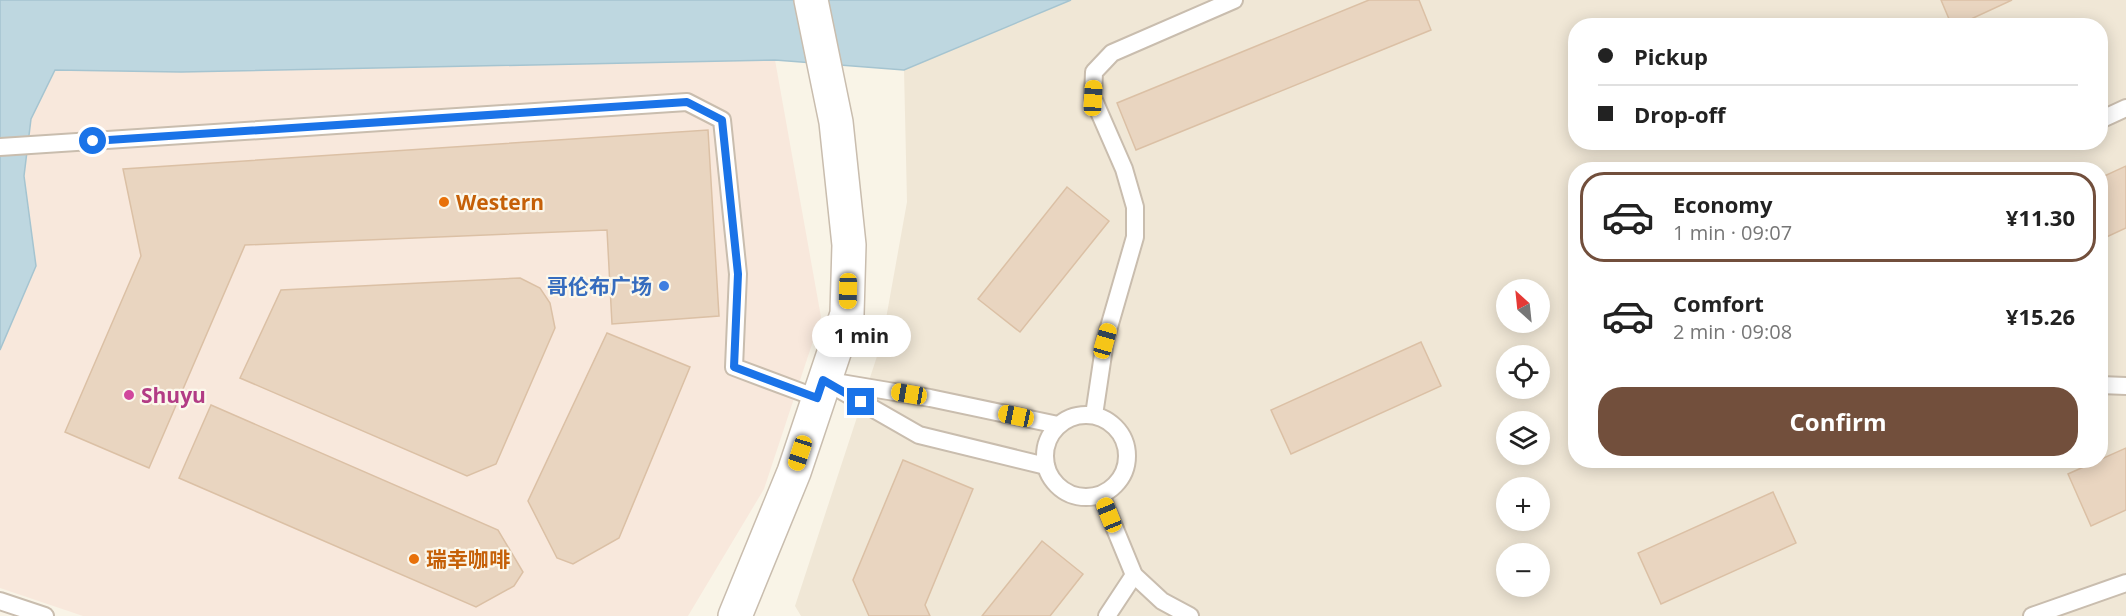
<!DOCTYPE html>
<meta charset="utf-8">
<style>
:root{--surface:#fff;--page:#f6f6f6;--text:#222;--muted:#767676;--line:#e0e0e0;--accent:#724f3c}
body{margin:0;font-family:"Open Sans","Noto Sans SC",sans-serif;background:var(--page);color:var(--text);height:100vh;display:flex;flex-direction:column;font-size:22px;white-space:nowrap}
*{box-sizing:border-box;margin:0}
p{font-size:20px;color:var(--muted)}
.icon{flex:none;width:33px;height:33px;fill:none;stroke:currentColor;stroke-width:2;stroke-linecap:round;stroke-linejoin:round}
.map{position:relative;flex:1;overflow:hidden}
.side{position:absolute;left:1568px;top:162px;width:540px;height:306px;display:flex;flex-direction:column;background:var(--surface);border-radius:24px;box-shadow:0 3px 15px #0003}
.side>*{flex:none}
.top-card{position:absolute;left:1568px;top:18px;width:540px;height:132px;border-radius:24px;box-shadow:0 3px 15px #0003;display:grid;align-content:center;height:132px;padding:0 30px;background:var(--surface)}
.needle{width:39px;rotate:333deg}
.fabs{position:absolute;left:1496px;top:279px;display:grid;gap:12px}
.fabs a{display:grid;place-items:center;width:54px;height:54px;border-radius:50%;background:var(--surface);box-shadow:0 3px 15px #0003;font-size:30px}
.end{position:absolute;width:27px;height:27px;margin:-14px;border:8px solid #1a73e8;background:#fff;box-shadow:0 0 0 3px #fff}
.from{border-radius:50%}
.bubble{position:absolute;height:42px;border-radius:21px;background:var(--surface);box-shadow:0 3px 15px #0003;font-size:20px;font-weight:700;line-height:42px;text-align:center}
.car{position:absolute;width:18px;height:36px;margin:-18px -9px;border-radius:8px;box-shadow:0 0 4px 2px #0007;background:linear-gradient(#f5c518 24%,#345 0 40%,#f5c518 0 76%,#345 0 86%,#f5c518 0)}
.top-card b{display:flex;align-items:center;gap:21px;height:57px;font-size:22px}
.top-card b+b{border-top:2px solid var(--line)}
.top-card i{width:15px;height:15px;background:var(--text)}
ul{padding:10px 0 0;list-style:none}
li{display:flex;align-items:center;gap:18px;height:90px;margin:0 12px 9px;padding:0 18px;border:3px solid transparent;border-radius:24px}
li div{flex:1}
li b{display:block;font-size:22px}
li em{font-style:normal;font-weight:700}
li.selected{border-color:var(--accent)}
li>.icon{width:54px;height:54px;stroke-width:1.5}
.cta{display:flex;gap:12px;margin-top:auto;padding:12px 30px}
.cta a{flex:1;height:69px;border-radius:24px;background:var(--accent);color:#fff;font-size:24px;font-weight:700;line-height:69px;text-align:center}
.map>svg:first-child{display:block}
.residential{fill:#f0e7d6;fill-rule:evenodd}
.commercial{fill:#f8e8dc}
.water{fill:#bed7e0;stroke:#a5c4d0;stroke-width:1.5}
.building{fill:#e9d5c0;stroke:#dbc0a5;stroke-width:1.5}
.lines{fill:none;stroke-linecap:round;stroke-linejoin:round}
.service-casing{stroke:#c9bdae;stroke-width:20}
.minor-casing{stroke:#c9bdae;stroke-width:36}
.service{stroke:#fff;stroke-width:16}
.minor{stroke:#fff;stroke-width:33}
.route{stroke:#1a73e8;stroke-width:8}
.food-dot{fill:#e8710a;stroke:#fcf8ec;stroke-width:2}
.shop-dot{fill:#3f7fe0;stroke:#fcf8ec;stroke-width:2}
.hotel-dot{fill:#d1479c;stroke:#fcf8ec;stroke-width:2}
.labels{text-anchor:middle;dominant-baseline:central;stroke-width:4.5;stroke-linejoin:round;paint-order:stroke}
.food-label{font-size:21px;font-weight:bold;fill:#c56008;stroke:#fcf8ec;text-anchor:start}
.shop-label{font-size:21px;font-weight:bold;fill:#366cbe;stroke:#fcf8ec;text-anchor:end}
.hotel-label{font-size:21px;font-weight:bold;fill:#b23c85;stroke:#fcf8ec;text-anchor:start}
</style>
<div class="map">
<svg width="2126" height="616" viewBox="0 0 2126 616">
<rect width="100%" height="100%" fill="#f9f4e7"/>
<path class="residential" d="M1071,0H2126V616H801L795,606L882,341L907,202L904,70ZM1575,26H2100V142H1575ZM1575,170H2100V460H1575ZM1506,290H1539V322H1506ZM1506,356H1539V388H1506ZM1506,422H1539V454H1506ZM1506,488H1539V520H1506ZM1506,554H1539V586H1506Z"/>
<polygon class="commercial" points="775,60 821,317 764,489 688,616 83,616 0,588 0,350 36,266 24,176 31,119 55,70 181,72"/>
<polygon class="water" points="0,0 1071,0 904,70 775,60 181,72 55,70 31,119 24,176 36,266 0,350"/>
<g class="building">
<polygon points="1369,0 1419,0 1431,30 1136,150 1117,103"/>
<polygon points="1941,0 2012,0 1956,26 1952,26"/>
<polygon points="708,130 719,316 612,324 607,230 245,245 149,468 65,432 141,256 123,169"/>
<polygon points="2126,166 2126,228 2100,240 2100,178"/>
<polygon points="1067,187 1109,221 1020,332 978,299"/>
<polygon points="520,278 540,288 550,303 555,328 496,464 467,476 240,378 281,290"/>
<polygon points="607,333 690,367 619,538 573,564 557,558 528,501"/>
<polygon points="1421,342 1441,386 1291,454 1271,410"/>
<polygon points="211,405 498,530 523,572 514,586 476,607 179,478"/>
<polygon points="2126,448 2126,510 2091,526 2068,474"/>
<polygon points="903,460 973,489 925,605 930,616 869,616 853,580"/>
<polygon points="1773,492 1796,543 1661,604 1638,553"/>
<polygon points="1042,541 1083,574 1050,616 982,616"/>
</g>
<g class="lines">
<g class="service-casing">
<g id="service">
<polyline points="2100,120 2126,108"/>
<polyline points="0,147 687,102 722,120 738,274 734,367 817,398"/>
<polyline points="2100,385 2126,386"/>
<polyline points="1094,415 1105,341 1135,237 1135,207 1124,169 1093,98 1094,72 1112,53 1234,0"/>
<circle cx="1086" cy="456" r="41"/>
<polyline points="1046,466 919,435 823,380 930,398 1058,425"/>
<polyline points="1101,495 1134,575 1162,601 1190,616"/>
<polyline points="0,601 45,616"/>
<polyline points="1107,616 1134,575"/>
<polyline points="2032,616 2126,583"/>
</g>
</g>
<g class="minor-casing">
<polyline id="minor" points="735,616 794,472 847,314 849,245 836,122 811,0"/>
</g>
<use href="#service" class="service"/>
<use href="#minor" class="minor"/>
</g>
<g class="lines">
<polyline class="route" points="93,141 687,102 722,120 738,274 734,367 817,398 823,380 861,402"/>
</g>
<g class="food-dot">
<circle cx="444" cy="202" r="6"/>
<circle cx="414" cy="559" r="6"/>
</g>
<circle class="shop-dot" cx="664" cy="286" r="6"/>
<circle class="hotel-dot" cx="129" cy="395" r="6"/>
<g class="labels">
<g class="food-label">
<text x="456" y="202">Western</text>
<text x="426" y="559">瑞幸咖啡</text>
</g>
<g class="shop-label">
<text x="652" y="286">哥伦布广场</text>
</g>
<g class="hotel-label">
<text x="141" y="395">Shuyu</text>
</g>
</g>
</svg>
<div class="fabs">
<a><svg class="needle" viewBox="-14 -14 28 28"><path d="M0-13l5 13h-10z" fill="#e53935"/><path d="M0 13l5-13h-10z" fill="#767676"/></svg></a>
<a><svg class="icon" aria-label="locate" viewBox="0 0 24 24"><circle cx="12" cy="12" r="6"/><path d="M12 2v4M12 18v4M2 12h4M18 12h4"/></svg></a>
<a><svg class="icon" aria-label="layers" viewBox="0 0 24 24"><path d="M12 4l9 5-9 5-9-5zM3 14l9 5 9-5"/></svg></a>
<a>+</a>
<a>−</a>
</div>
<i class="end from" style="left:93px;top:141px"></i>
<i class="end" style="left:861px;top:402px"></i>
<div class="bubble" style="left:812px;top:315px;width:99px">1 min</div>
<i class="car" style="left:1093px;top:98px;rotate:3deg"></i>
<i class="car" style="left:848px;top:291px;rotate:181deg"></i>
<i class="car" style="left:1105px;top:341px;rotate:16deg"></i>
<i class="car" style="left:909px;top:394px;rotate:280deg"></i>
<i class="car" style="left:1016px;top:416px;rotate:282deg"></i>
<i class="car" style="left:800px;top:453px;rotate:198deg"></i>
<i class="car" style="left:1109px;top:515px;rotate:338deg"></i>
<div class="top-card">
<b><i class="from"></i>Pickup</b>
<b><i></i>Drop-off</b>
</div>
<section class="side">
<ul>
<li class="selected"><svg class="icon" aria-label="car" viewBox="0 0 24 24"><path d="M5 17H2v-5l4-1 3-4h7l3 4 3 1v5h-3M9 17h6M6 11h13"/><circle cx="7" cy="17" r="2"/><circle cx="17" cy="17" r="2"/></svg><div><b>Economy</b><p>1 min · 09:07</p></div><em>¥11.30</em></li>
<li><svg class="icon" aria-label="car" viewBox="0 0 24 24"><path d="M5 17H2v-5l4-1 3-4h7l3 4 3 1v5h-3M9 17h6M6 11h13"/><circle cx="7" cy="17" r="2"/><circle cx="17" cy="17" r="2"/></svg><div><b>Comfort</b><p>2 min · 09:08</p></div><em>¥15.26</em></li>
</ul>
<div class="cta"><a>Confirm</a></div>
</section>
</div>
